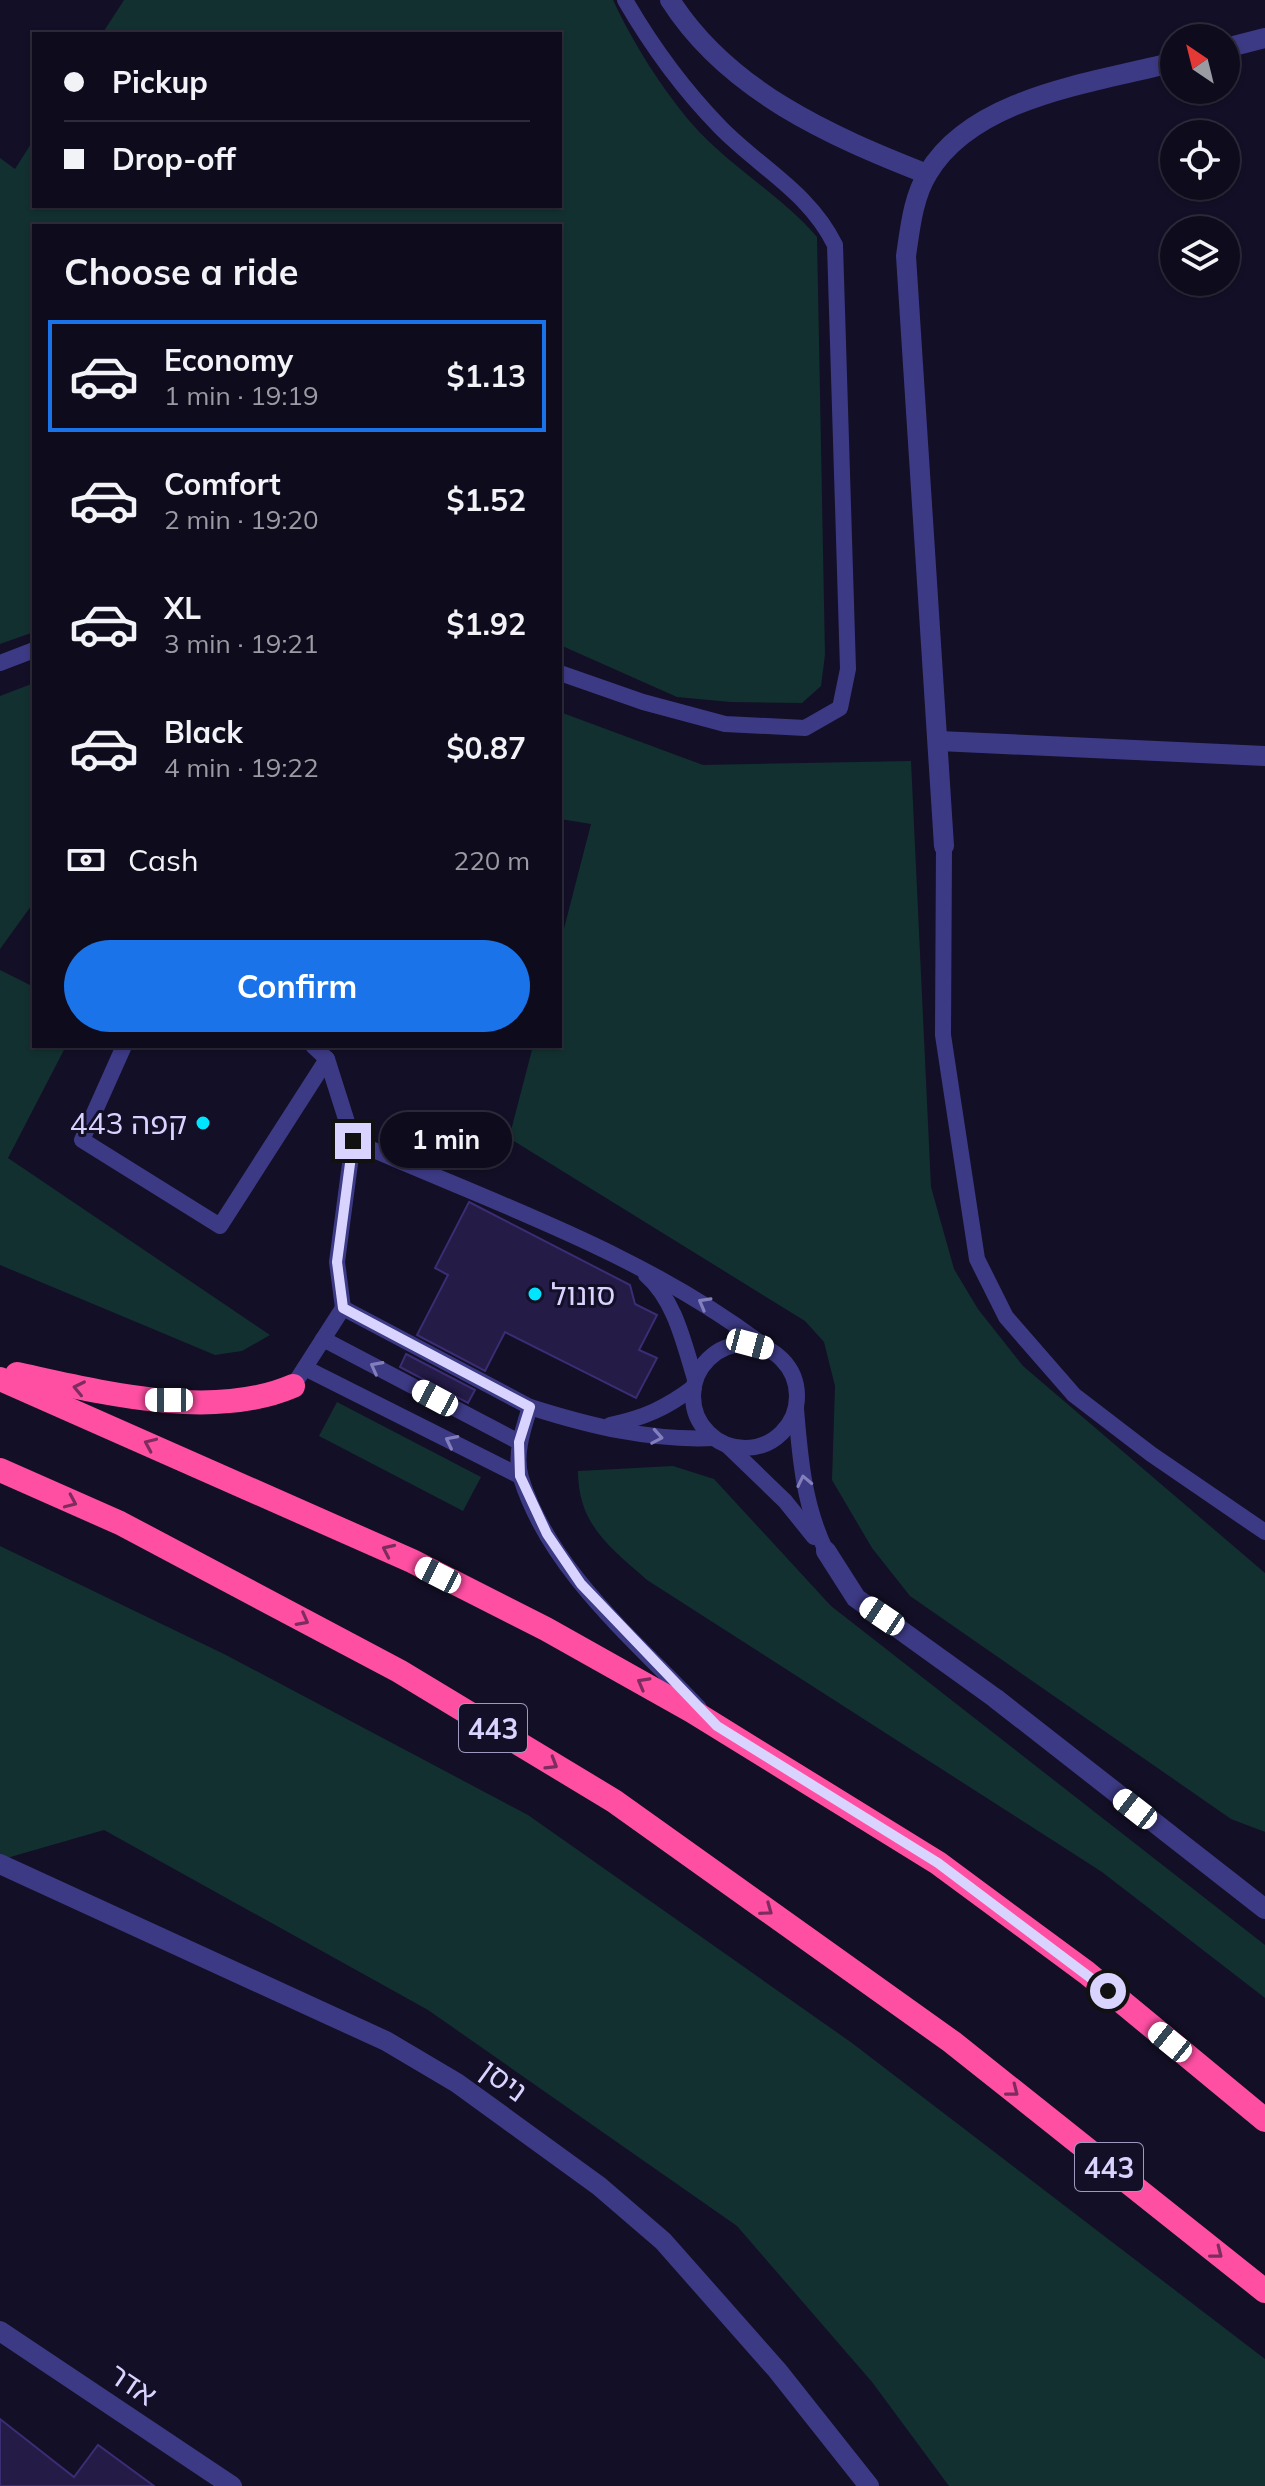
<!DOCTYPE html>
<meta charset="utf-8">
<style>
:root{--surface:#0e0b1c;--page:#171425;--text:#f1f3f6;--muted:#9b9ba3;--line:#2e2b3b;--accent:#1a73e8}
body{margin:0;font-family:Mulish,"Noto Sans Hebrew",sans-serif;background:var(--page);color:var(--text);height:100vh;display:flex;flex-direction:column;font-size:30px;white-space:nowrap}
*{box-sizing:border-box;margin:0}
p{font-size:26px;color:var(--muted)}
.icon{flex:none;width:44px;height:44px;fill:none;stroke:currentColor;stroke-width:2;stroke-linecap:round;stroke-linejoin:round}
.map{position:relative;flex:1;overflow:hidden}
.side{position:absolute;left:32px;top:224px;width:530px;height:824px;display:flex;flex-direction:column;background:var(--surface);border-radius:0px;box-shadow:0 2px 6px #0004,0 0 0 2px var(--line)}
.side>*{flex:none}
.top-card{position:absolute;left:32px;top:32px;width:530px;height:176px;border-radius:0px;box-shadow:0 2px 6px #0004,0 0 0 2px var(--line);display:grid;align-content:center;height:176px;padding:0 32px;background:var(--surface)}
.needle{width:52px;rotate:325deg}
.fabs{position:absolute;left:1160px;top:24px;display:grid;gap:16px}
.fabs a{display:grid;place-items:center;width:80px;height:80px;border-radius:50%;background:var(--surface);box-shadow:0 2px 6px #0004,0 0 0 2px var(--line);font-size:40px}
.end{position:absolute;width:36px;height:36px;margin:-18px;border:10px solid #d9d4ff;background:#111;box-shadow:0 0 0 4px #111}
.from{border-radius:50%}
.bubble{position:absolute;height:56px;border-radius:28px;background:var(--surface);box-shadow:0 2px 6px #0004,0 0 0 2px var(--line);font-size:26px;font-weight:700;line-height:56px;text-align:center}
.car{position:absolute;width:24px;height:48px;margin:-24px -12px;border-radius:10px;box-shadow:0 0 6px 2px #0007;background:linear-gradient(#fff 24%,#345 0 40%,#fff 0 76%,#345 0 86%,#fff 0)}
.top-card b{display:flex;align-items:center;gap:28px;height:76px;font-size:30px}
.top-card b+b{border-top:2px solid var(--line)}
.top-card i{width:20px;height:20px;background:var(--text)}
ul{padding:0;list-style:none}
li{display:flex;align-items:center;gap:24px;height:112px;margin:0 16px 12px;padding:0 16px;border:4px solid transparent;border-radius:0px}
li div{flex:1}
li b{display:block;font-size:30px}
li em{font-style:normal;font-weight:700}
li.current{border-color:var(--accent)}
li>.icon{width:72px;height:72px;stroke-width:1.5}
h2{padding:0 32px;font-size:36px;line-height:96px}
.pay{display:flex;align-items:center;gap:20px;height:88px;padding:0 32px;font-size:30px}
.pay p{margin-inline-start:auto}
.button{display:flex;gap:16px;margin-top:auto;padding:16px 32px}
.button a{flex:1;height:92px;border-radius:48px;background:var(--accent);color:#fff;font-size:32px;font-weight:700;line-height:92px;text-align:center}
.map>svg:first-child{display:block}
.green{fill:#12302f}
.building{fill:#241b47;stroke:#3b2d73;stroke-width:2}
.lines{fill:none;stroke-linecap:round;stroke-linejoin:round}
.lane{stroke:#3d3a85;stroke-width:16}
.street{stroke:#3d3a85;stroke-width:20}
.highway{stroke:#ff4fa3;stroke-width:24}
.oneway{stroke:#837fbc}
.oneway2{stroke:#7d2c5e}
.route{stroke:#d9d4ff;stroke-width:10}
.poi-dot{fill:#00e5ff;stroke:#130f26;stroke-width:3}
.labels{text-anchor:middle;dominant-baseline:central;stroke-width:6;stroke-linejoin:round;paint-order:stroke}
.shield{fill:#130f26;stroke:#9e99be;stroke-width:2}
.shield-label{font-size:28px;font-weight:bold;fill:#d9d4ff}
.poi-label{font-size:30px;fill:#d9d4ff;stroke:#130f26;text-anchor:end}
.street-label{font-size:30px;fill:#d9d4ff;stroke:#130f26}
</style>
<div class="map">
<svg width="1265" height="2486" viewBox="0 0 1265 2486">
<rect width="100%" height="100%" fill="#130f26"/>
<g class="green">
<path d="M124,0H613C633,43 662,89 693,125C730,167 781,195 817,237L825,655L821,686L802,703L730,702L677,697L560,645V226H34V632L0,644V158L15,169L34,139V206H560V34H102Z"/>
<polygon points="34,683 34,902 0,949 0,696"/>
<polygon points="560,712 703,765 911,761 931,1187 954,1269 978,1309 1023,1366 1265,1573 1265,1832 1231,1819 910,1596 872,1548 832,1480 835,1386 824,1342 805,1321 509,1138 533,1046 560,1046 560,944 591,824 560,819"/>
<polygon points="0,970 34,987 34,1046 66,1046 8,1158 270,1335 242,1351 215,1355 0,1265"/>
<polygon points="337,1402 481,1477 463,1511 319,1436"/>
<path d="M673,1466L714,1479L831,1606L1265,1945V1998L1102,1872L647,1580C610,1547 578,1525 578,1471Z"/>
<polygon points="0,1546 226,1655 528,1815 852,2043 1265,2359 1265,2486 949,2486 872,2382 737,2226 428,2010 104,1830 0,1860"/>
</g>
<g class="building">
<polygon points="469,1202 630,1285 635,1304 657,1315 639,1350 657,1358 636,1398 505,1332 485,1371 417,1335 448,1275 435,1268"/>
<polygon points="406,1354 475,1390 468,1403 400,1367"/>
<polygon points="0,2419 74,2477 98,2445 154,2486 0,2486"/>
</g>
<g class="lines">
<g class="lane">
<polyline points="0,663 34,650"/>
<path d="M560,673L643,702L725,724L805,728L840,708L848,669L835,245C809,192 760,168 720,127C684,90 651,45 625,0"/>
<polyline points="944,846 943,1035 977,1259 1006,1317 1074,1395 1151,1454 1265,1532"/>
<polyline points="124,1046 82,1140 220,1226 327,1059"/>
<polyline points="313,1046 327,1059 353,1141"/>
<path d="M646,1275C675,1300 684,1344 695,1379"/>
<path d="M343,1308L337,1262L353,1141C493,1203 646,1254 768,1349"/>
<polyline points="323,1339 519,1442"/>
<circle cx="745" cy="1396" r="52"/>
<polyline points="305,1368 520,1476"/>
<path d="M293,1386L343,1308L530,1407C523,1429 514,1455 521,1478C550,1571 635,1640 699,1708"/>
<path d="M530,1407C590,1426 650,1441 714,1438"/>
<path d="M796,1409C800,1458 804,1506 826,1551"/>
<path d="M610,1425C644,1418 666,1408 694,1387"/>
<polyline points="728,1446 785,1501 814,1537"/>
</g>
<g class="street">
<path d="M670,0C728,91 830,136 927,174"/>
<polyline points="1226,48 1265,38"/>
<polyline points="939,741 1265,756"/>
<path d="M944,846L906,256C910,229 913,197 928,173C974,96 1094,83 1174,62"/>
<polyline points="826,1551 856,1598 995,1698 1265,1909"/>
<polyline points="0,1864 386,2041 457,2083 599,2186 663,2241 777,2370 869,2486"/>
<polyline points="0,2331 232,2486"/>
</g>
<g class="highway">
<path d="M17,1374C100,1392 212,1421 293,1386"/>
<polyline points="0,1379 412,1561 546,1629 692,1711 938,1863 1087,1973 1265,2120"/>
<polyline points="0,1470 120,1523 399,1671 614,1801 952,2042 1265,2291"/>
</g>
</g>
<defs><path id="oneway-chevron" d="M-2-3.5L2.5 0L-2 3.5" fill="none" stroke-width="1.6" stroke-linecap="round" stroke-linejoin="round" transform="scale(2)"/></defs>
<g class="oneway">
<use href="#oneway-chevron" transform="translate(704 1303) rotate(-151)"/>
<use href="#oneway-chevron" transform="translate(376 1367) rotate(-152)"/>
<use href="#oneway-chevron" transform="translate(657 1437) rotate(10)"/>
<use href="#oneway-chevron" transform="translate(451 1441) rotate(-153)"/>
<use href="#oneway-chevron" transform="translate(804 1481) rotate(-102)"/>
</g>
<g class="oneway2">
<use href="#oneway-chevron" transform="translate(79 1388) rotate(-168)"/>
<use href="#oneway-chevron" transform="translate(150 1444) rotate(-156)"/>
<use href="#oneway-chevron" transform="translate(71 1502) rotate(24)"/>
<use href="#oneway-chevron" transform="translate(388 1550) rotate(-155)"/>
<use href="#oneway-chevron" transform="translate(303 1620) rotate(28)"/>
<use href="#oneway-chevron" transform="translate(643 1683) rotate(-151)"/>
<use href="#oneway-chevron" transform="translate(552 1764) rotate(31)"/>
<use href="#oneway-chevron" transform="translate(767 1910) rotate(36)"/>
<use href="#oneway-chevron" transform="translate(1013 2091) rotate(38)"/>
<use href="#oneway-chevron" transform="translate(1217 2253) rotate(38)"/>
</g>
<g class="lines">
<polyline class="route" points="353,1141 337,1262 343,1308 530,1407 519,1442 520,1476 547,1534 581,1584 717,1726 938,1863 1108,1991"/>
</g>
<g class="poi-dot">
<circle cx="203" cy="1123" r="8"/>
<circle cx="535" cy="1294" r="8"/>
</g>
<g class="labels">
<g class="shield">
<rect x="459" y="1704" width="68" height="48" rx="6"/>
<rect x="1075" y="2143" width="68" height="48" rx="6"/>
</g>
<g class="shield-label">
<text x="493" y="1728">443</text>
<text x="1109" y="2167">443</text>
</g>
<g class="poi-label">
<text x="187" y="1123">קפה 443</text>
<text x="551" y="1294" text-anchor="start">סונול</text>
</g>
<g class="street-label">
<text transform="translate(504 2080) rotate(36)">ניסן</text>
<text transform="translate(133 2384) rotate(34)">אדר</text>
</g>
</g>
</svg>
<div class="fabs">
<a><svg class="needle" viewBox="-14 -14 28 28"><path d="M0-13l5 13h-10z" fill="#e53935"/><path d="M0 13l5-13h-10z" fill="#9b9ba3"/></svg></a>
<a><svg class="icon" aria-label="locate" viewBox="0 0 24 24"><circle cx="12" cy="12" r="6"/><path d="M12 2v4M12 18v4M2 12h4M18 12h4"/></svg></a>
<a><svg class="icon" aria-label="layers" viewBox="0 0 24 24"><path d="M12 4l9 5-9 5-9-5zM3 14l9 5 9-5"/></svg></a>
</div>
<i class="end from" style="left:1108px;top:1991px"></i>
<i class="end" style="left:353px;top:1141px"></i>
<div class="bubble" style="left:380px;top:1112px;width:132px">1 min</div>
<i class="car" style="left:750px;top:1344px;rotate:105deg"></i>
<i class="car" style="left:435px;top:1398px;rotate:298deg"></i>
<i class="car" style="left:169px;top:1400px;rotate:270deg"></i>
<i class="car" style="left:438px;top:1575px;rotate:297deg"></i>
<i class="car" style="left:882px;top:1616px;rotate:304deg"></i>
<i class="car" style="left:1135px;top:1809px;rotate:308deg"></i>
<i class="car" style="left:1170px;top:2042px;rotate:309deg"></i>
<div class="top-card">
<b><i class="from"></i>Pickup</b>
<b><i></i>Drop-off</b>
</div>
<section class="side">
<h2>Choose a ride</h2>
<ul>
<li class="current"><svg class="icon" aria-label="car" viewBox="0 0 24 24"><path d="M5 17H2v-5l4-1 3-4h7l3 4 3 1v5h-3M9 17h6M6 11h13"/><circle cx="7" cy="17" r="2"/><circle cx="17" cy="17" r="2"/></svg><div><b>Economy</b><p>1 min · 19:19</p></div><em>$1.13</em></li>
<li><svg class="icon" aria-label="car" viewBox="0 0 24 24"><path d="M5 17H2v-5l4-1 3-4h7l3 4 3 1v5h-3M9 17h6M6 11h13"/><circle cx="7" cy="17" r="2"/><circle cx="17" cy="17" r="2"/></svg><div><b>Comfort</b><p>2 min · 19:20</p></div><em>$1.52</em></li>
<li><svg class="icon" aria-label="car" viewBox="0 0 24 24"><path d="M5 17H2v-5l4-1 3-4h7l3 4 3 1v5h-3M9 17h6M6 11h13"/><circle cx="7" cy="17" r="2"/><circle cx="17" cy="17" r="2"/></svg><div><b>XL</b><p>3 min · 19:21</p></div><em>$1.92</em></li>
<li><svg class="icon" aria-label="car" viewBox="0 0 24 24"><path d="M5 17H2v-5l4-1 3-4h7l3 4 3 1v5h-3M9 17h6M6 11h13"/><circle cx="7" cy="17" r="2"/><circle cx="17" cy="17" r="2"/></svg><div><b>Black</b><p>4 min · 19:22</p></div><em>$0.87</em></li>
</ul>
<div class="pay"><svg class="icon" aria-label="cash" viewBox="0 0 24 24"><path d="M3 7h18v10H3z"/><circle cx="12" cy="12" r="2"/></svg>Cash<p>220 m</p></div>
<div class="button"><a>Confirm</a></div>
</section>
</div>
